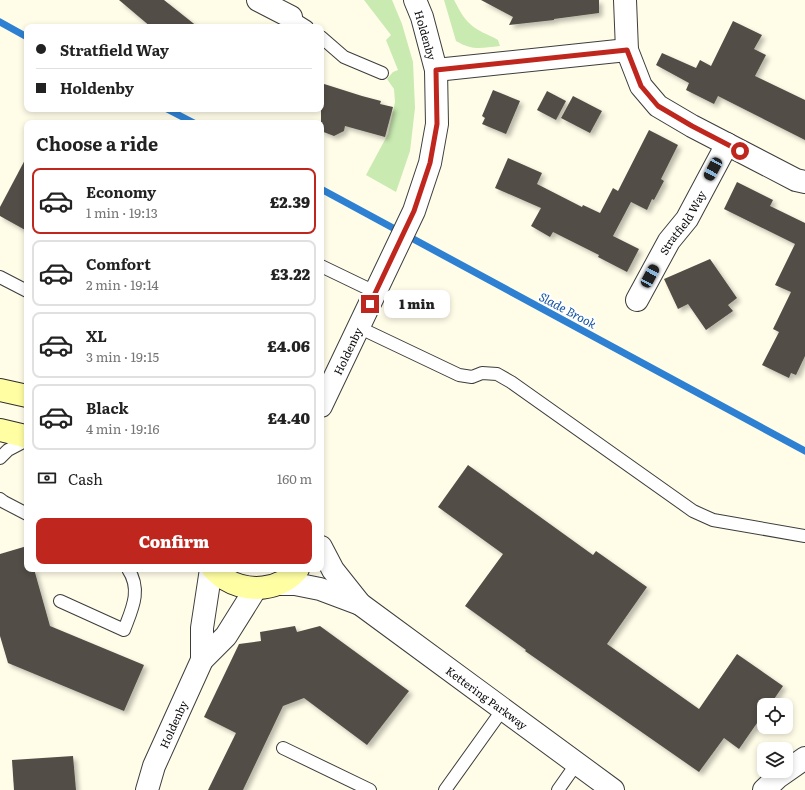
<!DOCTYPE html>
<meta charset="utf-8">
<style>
:root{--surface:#fff;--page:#f2f2f2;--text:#222;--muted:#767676;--line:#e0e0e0;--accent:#bf271e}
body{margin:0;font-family:Literata,serif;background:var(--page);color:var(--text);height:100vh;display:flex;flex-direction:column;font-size:15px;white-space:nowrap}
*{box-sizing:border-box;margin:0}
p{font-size:13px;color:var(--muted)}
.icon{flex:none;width:22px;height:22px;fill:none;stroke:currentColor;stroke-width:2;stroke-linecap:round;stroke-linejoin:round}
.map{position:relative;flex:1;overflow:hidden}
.panel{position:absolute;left:24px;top:120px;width:300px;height:452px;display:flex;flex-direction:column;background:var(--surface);border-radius:8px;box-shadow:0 2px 6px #0003}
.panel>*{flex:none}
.top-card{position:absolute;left:24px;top:24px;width:300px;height:88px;border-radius:8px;box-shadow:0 2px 6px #0003;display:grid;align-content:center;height:88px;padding:0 12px;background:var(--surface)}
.fabs{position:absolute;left:757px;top:698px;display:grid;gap:8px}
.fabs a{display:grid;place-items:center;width:36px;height:36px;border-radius:8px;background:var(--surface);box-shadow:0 2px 6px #0003;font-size:20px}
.end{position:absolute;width:18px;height:18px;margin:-9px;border:5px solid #bf271e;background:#fff;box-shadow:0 0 0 2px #fff}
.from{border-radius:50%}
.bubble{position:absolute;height:28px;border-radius:8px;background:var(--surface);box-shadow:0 2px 6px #0003;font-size:13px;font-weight:800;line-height:28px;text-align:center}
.car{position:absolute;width:12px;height:24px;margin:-12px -6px;border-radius:5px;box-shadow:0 0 3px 1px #0007;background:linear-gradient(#222 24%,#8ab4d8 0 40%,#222 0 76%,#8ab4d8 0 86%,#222 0)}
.top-card b{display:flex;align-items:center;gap:14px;height:38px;font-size:15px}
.top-card b+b{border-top:1px solid var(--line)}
.top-card i{width:10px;height:10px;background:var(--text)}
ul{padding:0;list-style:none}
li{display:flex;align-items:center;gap:12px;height:66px;margin:0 8px 6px;padding:0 4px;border:2px solid var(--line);border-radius:8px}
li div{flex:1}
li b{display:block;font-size:15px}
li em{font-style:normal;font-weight:800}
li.selected{border-color:var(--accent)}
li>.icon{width:36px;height:36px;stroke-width:1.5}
h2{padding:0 12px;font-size:18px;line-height:48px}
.pay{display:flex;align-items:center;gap:10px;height:44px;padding:0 12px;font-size:15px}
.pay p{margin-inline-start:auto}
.button{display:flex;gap:8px;margin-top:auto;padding:8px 12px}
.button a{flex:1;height:46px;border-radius:8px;background:var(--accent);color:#fff;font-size:16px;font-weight:800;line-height:46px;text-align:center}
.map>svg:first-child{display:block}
.green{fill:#c9eab1}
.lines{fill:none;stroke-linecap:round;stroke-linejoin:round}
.stream{stroke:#2e80d2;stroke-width:7}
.building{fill:#534d47;filter:url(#shadow)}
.lane-casing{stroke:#3d3d3d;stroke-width:14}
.street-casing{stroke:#3d3d3d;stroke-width:24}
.secondary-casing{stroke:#2c2c2c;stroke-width:24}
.lane{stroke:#fff;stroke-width:12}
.street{stroke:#fff;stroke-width:22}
.secondary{stroke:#fffea3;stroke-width:22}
.route{stroke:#bf271e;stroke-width:5}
.labels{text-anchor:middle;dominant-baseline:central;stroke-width:4;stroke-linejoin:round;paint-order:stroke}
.street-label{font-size:11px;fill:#0a0a0a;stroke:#fff}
.water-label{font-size:12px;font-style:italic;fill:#1052a0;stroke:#fff}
</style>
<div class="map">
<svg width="805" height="790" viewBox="0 0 805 790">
<defs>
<filter id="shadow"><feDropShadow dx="3.5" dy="3.5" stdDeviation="2" flood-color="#0004"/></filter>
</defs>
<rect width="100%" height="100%" fill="#fffde8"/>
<g class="green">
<polygon points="364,0 392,0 402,24 413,62 415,108 410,151 396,192 366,175 388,134 395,102 394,89 387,79 393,72 398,70 386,40 391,35"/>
<path d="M444,0H454C458,7 462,16 468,22C476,31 488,34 498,40L500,46C481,48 473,51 456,41Z"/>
</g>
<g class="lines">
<g class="stream">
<polyline points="0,22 27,37"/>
<polyline points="167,109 194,123"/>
<polyline points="321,189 805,451"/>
</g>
</g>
<g class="building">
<polygon points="119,0 164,0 198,27 151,27"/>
<polygon points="481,0 599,0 599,13 554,19 554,20 509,25 513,17"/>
<polygon points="733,21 762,35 754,49 766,55 755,76 805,100 805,140 718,96 714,104 686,90 689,83 656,65 662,53 696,68 700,60 711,66"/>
<polygon points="321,83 362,96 381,101 380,104 393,107 385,137 345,126 344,131 334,136 321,131"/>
<polygon points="493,90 520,101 506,134 482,124 485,118 482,116"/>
<polygon points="547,91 566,101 556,120 537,110"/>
<polygon points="573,96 602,111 590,133 561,118"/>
<polygon points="649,130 678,145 661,179 664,181 654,200 652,199 647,210 631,202 613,236 639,249 627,272 598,257 599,255 553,232 550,237 531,226 541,208 495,188 508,158 542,173 537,184 582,207 583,205 600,213 613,188 618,191"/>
<polygon points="27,156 27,231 0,216 0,207"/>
<polygon points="737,182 773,200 770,206 805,223 805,356 796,375 791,373 789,378 762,365 779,332 773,329 791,292 775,285 795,244 724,209"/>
<polygon points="710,259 737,298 728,305 733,311 706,330 688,304 678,309 664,279"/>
<polygon points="468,465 593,555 596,551 647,587 607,644 699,709 737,654 783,686 770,705 764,705 764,713 739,749 724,738 699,772 525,651 526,650 465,606 503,554 438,507"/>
<polygon points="27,546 27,569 34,569 50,626 144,665 124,711 8,663 0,636 0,554"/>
<polygon points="295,626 297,632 320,626 409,691 367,745 304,698 283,706 243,790 208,790 236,733 204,717 239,644 261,641 260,632"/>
<polygon points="73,756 76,790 14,790 12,760"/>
</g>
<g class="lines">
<g class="lane-casing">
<g id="lane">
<polyline points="291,17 307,27"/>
<polyline points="321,37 344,57 382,73"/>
<polyline points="321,266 375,292"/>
<polyline points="0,277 27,291"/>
<polyline points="358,327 459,375 472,377 482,373 497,374 511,382 693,511 713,520 805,536"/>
<polyline points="0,458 8,450 27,440"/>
<polyline points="0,499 4,502 27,514"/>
<path d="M60,601L124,630C132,609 142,590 128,569"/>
<polyline points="283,748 370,790"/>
<polyline points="445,790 503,709"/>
<polyline points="558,790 577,763"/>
</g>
</g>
<g class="street-casing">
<g id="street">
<polyline points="258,0 291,17"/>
<polyline points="625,0 627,50 641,86 658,106 692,126 796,180 805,182"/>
<polyline points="436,70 627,50"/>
<path id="s1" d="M637,300L669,241L687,219L727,144"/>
<path id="s2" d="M321,406L414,211L430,163L437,124L436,70L422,17L415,0"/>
<path id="s3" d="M321,547L333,570L360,604L613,790"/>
<polyline points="278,584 295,584 320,589 360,604"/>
<polyline points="202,660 202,628 211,569"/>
<path id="s4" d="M147,790L154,766L202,660L226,636L256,588"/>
<polyline points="764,790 778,777 805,758"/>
</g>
</g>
<g class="secondary-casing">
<g id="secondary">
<polyline points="0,390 27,396"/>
<polyline points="0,430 21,435 27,437"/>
<path d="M213,569C217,572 220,576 225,579C248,593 280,591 298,569"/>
</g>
</g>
<use href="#lane" class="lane"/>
<use href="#street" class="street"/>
<use href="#secondary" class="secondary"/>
</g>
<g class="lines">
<polyline class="route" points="370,304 414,211 430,163 437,124 436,70 627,50 641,86 658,106 692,126 740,151"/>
</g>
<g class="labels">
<g class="street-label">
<text transform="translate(426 35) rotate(74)">Holdenby</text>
<text stroke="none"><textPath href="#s1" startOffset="90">Stratfield Way</textPath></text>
<text stroke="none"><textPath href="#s2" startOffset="61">Holdenby</textPath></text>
<text stroke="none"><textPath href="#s3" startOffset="227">Kettering Parkway</textPath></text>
<text stroke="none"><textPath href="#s4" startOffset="71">Holdenby</textPath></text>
</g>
<g class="water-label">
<text transform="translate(568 310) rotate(28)">Slade Brook</text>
</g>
</g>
</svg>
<div class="fabs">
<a><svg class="icon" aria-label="locate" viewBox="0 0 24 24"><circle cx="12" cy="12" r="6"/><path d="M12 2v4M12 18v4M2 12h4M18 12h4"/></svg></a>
<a><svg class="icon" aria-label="layers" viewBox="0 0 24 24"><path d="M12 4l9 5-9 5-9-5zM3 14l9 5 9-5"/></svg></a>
</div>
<i class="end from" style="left:740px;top:151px"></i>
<i class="end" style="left:370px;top:304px"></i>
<div class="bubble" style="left:384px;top:290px;width:66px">1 min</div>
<i class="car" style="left:713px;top:169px;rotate:208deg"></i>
<i class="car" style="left:650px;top:276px;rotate:28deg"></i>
<div class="top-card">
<b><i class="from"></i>Stratfield Way</b>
<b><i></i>Holdenby</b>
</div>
<section class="panel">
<h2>Choose a ride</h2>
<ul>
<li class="selected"><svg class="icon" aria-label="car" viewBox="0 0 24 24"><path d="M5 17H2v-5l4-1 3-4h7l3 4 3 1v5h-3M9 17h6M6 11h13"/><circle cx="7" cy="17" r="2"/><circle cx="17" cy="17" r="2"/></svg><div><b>Economy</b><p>1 min · 19:13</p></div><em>£2.39</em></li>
<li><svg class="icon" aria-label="car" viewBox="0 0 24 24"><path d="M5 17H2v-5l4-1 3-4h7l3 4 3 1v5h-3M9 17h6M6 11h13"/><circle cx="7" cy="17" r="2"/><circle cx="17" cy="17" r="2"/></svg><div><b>Comfort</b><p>2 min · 19:14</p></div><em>£3.22</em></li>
<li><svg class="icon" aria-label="car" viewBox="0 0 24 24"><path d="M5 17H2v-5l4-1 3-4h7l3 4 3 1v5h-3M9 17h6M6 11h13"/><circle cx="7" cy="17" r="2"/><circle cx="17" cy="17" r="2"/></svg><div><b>XL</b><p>3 min · 19:15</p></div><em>£4.06</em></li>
<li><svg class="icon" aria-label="car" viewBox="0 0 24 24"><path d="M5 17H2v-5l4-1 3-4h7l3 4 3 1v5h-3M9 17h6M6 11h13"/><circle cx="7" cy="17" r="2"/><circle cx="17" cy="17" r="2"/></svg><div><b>Black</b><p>4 min · 19:16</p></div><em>£4.40</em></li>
</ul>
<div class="pay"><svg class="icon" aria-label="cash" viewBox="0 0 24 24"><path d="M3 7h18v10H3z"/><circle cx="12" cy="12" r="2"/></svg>Cash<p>160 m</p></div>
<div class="button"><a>Confirm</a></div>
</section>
</div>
